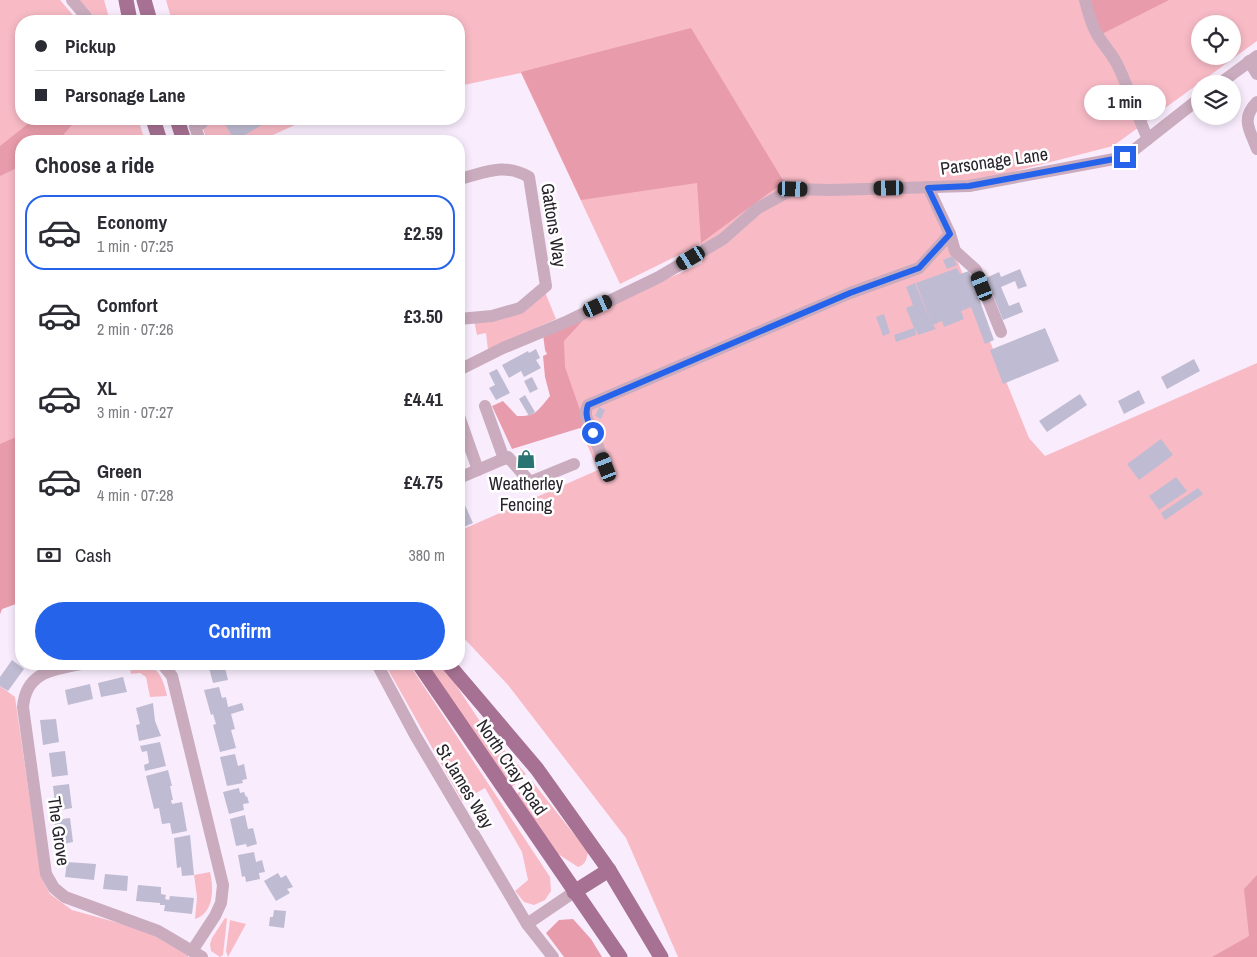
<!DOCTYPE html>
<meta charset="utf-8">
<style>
:root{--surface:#fff;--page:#f7f7f7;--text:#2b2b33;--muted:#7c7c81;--line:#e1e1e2;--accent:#2563eb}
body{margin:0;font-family:"Archivo Narrow",sans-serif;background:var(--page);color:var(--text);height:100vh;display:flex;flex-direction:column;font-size:19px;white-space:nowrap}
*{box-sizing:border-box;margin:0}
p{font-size:16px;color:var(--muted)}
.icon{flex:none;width:28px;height:28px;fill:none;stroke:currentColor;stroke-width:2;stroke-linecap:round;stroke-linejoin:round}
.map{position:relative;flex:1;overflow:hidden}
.drawer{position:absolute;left:15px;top:135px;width:450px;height:535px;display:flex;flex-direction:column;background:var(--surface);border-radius:20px;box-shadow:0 2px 8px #0003}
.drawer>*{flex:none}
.top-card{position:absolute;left:15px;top:15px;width:450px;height:110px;border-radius:20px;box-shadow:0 2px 8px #0003;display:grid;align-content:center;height:110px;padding:0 20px;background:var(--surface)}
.controls{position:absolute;left:1191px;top:15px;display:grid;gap:10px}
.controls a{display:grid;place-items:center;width:50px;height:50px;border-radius:50%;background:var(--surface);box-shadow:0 2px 8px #0003;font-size:25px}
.end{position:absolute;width:22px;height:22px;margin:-11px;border:6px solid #2563eb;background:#fff;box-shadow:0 0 0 2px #fff}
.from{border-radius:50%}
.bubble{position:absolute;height:35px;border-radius:18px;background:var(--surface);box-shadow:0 2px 8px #0003;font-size:16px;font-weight:700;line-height:35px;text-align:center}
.car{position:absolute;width:15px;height:30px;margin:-15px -8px;border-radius:6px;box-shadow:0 0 4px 1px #0007;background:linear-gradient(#222 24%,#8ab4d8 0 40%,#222 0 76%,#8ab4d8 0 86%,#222 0)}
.top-card b{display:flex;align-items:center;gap:18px;height:48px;font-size:19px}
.top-card b+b{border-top:1px solid var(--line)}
.top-card i{width:12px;height:12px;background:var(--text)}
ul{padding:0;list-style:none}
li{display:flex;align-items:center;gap:15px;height:75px;margin:0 10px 8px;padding:0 10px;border:2px solid transparent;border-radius:20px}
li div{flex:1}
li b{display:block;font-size:19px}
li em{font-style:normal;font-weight:700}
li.active{border-color:var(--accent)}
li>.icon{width:45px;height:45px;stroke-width:1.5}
h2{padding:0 20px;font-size:22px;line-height:60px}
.pay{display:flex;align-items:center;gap:12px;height:55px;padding:0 20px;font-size:19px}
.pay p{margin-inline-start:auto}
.button{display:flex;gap:10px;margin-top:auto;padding:10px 20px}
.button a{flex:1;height:58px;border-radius:30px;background:var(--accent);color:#fff;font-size:20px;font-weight:700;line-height:58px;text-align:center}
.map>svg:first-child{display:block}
.green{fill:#f8bbc6;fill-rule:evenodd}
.forest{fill:#e89cab}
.building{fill:#bfbbd2}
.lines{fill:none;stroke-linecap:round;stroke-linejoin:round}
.minor{stroke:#caacbe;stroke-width:12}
.major{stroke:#a67192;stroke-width:15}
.route{stroke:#2563eb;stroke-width:6}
.labels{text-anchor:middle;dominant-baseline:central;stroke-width:5;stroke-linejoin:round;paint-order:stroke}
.street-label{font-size:18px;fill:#29232b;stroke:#fff}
.poi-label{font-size:18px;fill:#29232b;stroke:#fff}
</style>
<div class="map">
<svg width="1257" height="957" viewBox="0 0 1257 957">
<rect width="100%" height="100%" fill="#f9edfd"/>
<g class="green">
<polygon points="0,0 60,0 78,21 21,21 21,119 138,119 145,141 21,141 21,602 2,609 0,614"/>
<polygon points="79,0 104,0 110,21 99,21"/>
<path d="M166,0H1257V41L1113,146L930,193L1029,438L1045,456L1257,363V957H678L626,838L508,685L459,633V531L598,470L571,407L546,334L702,263L701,244L620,284L521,73L459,86V21H172ZM1200,24H1232V56H1200Z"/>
<polygon points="200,119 308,119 260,141 207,141"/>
<polygon points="545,292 556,319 488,350 486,333 477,335 474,320"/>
<path d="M129,664C155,662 162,672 167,696L150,697L146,677L140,673L131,674Z"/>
<polygon points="385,664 409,664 550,877 551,891 545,900 534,905 524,902 515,891 528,880 522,852 485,788 462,801"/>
<polygon points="427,664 440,664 454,682 483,726 526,774 512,787"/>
<polygon points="0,686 15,697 41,877 50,894 72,910 144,930 188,955 188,957 0,957"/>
<path d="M532,781L588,852C587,859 585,865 578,867L558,854L517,794L523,787Z"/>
<path d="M210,872C214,889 214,913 195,919L197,897L194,875Z"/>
<polygon points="225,918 227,919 223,955 220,957 211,951 210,944 212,938"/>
<polygon points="230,920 246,924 228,957 226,951"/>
</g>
<g class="forest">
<polygon points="1089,0 1169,0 1102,34"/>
<polygon points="691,28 784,182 701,243 697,183 581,200 521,72"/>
<polygon points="34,119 77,119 58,141 21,141 21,166 0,176 0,146"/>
<path d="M588,315L564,341L565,367L586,427L580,428L512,449L492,406L503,401L517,416C536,417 538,410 550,396L545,377L543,356L547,354L545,350L543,334Z"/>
<polygon points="21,435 21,602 2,609 0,614 0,444"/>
<polygon points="1257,875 1257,957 1212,957 1249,936 1244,889"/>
<polygon points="573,919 591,939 602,957 564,957 546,933 559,920"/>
</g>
<g class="building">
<polygon points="222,119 271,119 235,141"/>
<polygon points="953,256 957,265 947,269 943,260"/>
<polygon points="957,268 960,274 969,271 994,340 985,344 971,307 961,311 964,319 944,327 942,321 933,325 936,329 918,335 915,328 916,335 896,342 894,335 914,328 906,308 913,305 906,287 915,283 932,325 916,283"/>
<polygon points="1020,269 1027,286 1018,289 1015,281 1001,287 1009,306 1019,302 1023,312 1003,320 986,278 999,272 1001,277"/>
<polygon points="884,314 890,333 883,336 876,317"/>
<polygon points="1045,328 1059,361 1003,384 990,350"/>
<polygon points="536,349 540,358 536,360 541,368 524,377 521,371 509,378 502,365 528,351 529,353"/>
<polygon points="1194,359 1200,371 1167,389 1161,377"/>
<polygon points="497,369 510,393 496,400 489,388 495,385 489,373"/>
<polygon points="532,377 538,389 530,393 524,381"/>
<polygon points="1139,390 1145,403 1124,414 1118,401"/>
<polygon points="1080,394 1087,405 1047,432 1039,421"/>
<polygon points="525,395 535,412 529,416 519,399"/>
<polygon points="599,407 605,410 601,419 595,416"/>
<polygon points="1161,439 1173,455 1139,480 1127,464"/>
<polygon points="1176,477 1187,491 1159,510 1149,496"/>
<polygon points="1198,488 1203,494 1165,520 1161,513"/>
<polygon points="459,492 473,523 459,529"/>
<polygon points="12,660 24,669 8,691 0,686 0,677"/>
<polygon points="208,664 224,664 228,680 213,683"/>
<polygon points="123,677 127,692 101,697 98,683"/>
<polygon points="90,684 93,699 68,705 65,690"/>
<polygon points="219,687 222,698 226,697 228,707 242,703 244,710 231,714 235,729 231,730 236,748 220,752 213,725 216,724 213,714 211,715 204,690"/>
<polygon points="153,703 155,721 161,736 139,741 136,725 140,724 136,708"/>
<polygon points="56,719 59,742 43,745 40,720"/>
<polygon points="160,742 166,766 145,771 144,765 149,763 147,751 142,752 140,746"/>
<polygon points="65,751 68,775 52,777 49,753"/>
<polygon points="235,754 238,766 244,764 247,779 242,780 243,783 227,786 220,757"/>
<polygon points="168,770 172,786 170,786 173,800 171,800 172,804 182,802 187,831 172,834 170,823 162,824 159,808 154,809 146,776"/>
<polygon points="69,784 72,808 56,811 53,786"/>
<polygon points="239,788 240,793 244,792 246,797 247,796 249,803 243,804 244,810 229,814 223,792"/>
<polygon points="245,815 248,829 253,828 257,844 247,847 246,844 236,846 230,819"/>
<polygon points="70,818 73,842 57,845 54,820"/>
<polygon points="190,835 194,875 182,876 181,867 177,868 174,838"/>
<polygon points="254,852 256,862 262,860 265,872 259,873 260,879 246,882 245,876 242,877 238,855"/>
<polygon points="67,862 96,864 94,880 65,877"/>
<polygon points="278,873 281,878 286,875 293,887 287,889 290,893 276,901 264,881"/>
<polygon points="105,874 128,876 127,891 103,889"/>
<polygon points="138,885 161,887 161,894 166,895 165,899 169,900 170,896 194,898 192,914 164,911 165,905 160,905 160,903 136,901"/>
<polygon points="274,910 286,911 284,928 269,926 270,917 273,917"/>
</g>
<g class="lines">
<g class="minor">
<polyline points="72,0 90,21"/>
<path d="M1085,0C1088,12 1091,25 1098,36C1105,47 1114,56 1119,68C1130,91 1137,116 1148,139"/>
<polyline points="1249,61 1257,74"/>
<polyline points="1219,84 1257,56"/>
<path d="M1257,102C1240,119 1250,130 1257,149"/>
<polyline points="200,141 195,127 202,123"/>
<path d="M459,179C485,173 503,162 529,177L546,286L520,308L492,316L459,319"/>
<polyline points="950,234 955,251 976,270 1001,332"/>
<polyline points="459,370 503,348 568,321 659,277 723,239 758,208 793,189 830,190 969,186 1125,157 1200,98"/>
<polyline points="485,406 504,459"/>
<polyline points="459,416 478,470"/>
<polyline points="606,467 586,416 586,410 588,405 850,293 919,268 950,234 928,187"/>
<polyline points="459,478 508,457 530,482 574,464"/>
<path d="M81,664C52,670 26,672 23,707L46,874L54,888L65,897L158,931L202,957"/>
<polyline points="162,664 172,676 223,885 221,903 215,916 192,951"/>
<polyline points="377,664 415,735 527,924 553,957"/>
<polyline points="527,924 574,892"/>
</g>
<g class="major">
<polyline points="126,0 130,21"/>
<polyline points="144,0 150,21"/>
<polyline points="153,119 160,141"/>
<polyline points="177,119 184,141"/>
<polyline points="419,664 620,957"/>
<polyline points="448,664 537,769 609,870 661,957"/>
<polyline points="574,892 609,870"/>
</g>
</g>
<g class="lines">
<path class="route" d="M593,433C589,423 584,415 588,405L850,293L919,268L950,234L928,188L969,186L1125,157"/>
</g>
<defs>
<g id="shop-bare" transform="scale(1.5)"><path d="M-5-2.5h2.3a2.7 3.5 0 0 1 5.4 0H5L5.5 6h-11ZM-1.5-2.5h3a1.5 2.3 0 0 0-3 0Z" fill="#2a7474" stroke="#fff" stroke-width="2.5" paint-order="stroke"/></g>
</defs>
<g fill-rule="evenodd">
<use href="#shop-bare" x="526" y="459"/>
</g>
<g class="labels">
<g class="street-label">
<text transform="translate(994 161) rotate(-8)">Parsonage Lane</text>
<text transform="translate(554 225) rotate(81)">Gattons Way</text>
<text transform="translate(512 767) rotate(56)">North Cray Road</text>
<text transform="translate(465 786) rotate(59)">St James Way</text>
<text transform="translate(59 831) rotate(82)">The Grove</text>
</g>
<g class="poi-label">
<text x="526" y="483">Weatherley<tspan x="526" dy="21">Fencing</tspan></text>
</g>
</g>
</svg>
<div class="controls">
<a><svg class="icon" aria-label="locate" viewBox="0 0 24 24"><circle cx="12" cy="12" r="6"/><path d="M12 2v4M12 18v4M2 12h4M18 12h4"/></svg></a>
<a><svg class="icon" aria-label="layers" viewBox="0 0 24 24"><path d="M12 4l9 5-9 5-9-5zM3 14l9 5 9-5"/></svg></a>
</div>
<i class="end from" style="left:593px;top:433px"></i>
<i class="end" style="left:1125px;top:157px"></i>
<div class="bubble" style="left:1084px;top:85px;width:82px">1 min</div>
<i class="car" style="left:889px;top:188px;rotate:269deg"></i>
<i class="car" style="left:793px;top:189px;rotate:92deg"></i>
<i class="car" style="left:691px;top:258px;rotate:239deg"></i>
<i class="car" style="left:982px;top:286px;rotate:338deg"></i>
<i class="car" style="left:598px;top:306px;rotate:65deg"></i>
<i class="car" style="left:606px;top:467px;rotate:339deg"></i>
<div class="top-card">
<b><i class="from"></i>Pickup</b>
<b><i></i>Parsonage Lane</b>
</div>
<section class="drawer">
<h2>Choose a ride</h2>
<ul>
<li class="active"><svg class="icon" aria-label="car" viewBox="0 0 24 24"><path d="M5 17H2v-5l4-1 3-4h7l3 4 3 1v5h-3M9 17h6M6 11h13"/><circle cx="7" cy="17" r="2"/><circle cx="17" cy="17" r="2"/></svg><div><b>Economy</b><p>1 min · 07:25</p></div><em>£2.59</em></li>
<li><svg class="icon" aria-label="car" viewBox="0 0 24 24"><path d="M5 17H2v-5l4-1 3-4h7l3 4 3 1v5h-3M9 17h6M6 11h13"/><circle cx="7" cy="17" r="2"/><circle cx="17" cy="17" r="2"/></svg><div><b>Comfort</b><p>2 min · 07:26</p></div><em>£3.50</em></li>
<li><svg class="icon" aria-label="car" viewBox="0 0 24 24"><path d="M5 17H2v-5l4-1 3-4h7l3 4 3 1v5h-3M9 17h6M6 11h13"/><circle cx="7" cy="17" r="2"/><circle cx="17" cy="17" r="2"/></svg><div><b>XL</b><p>3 min · 07:27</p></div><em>£4.41</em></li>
<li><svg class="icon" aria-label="car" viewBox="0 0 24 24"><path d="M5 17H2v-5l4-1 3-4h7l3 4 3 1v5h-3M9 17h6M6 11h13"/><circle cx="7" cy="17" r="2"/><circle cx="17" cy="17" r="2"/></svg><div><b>Green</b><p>4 min · 07:28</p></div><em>£4.75</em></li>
</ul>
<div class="pay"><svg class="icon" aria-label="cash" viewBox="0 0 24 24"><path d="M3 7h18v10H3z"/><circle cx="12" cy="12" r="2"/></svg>Cash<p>380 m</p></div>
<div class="button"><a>Confirm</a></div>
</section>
</div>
